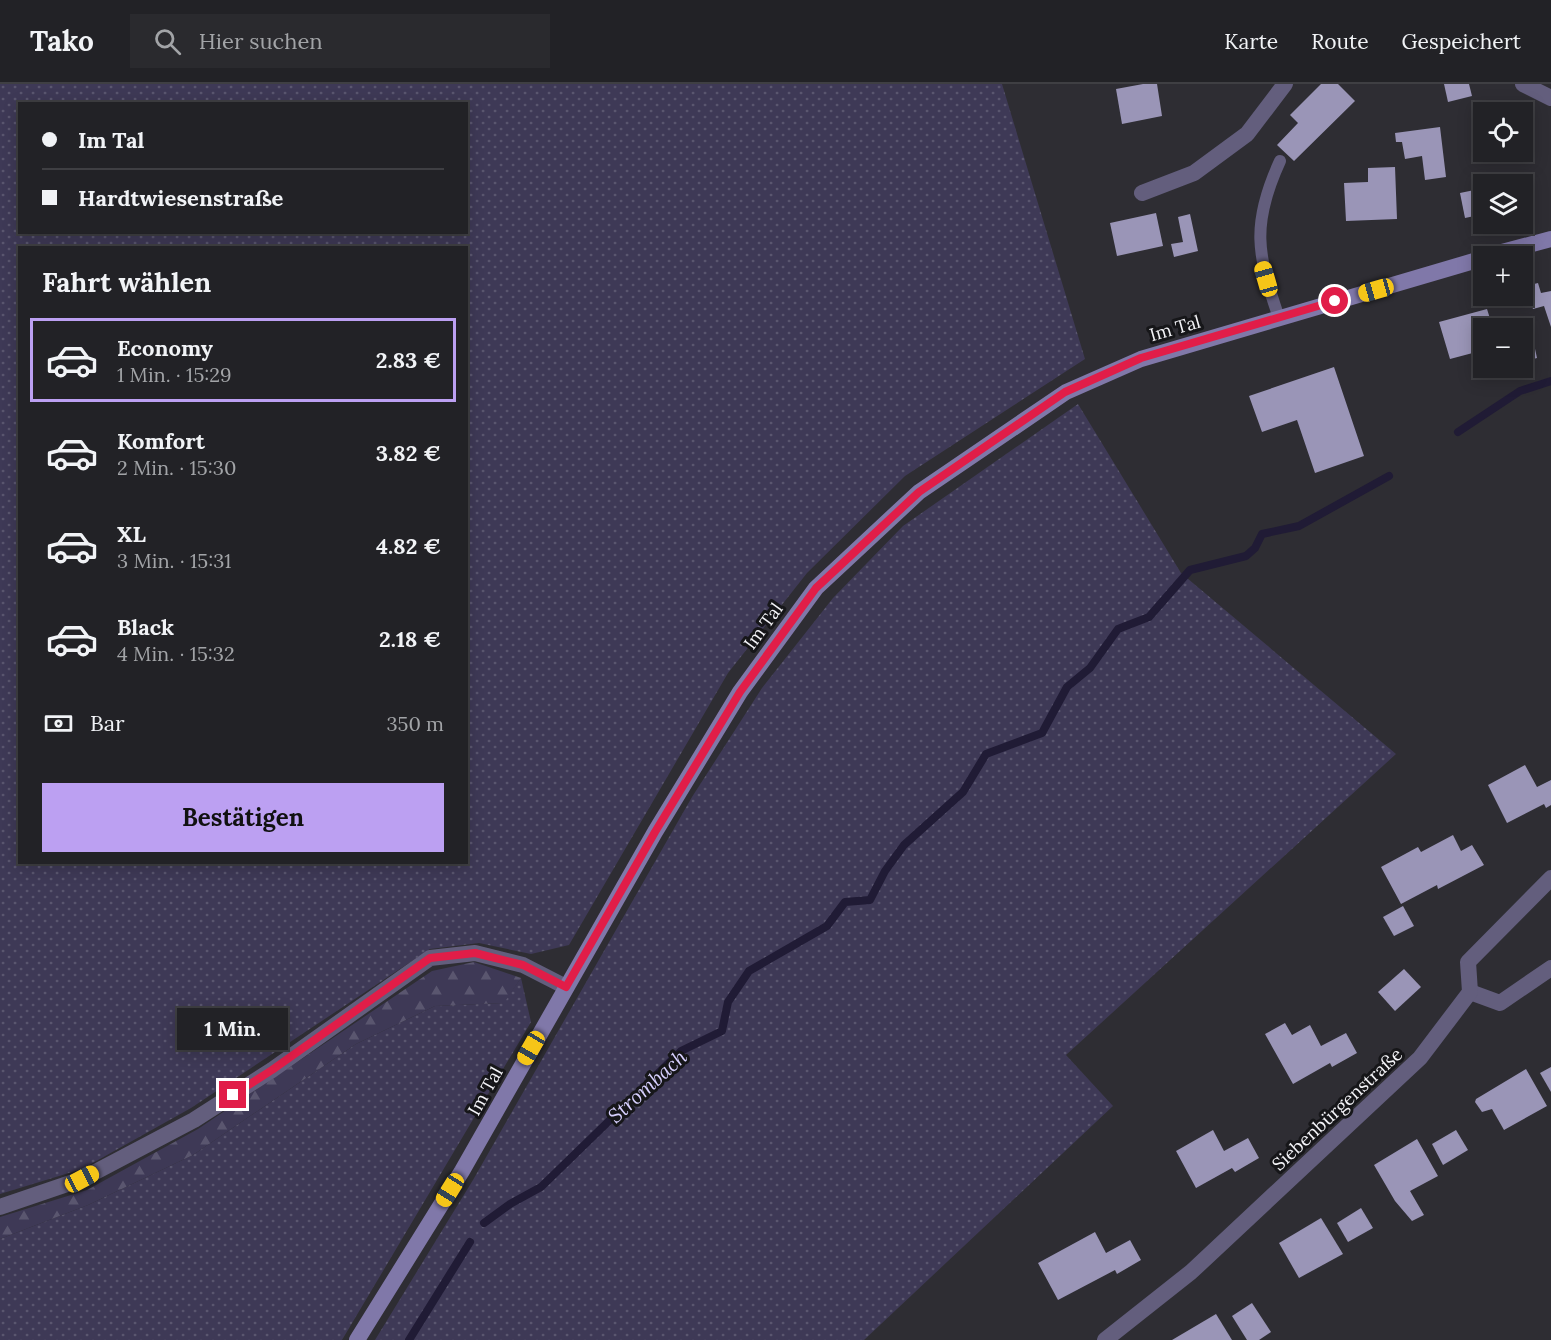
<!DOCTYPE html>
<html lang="de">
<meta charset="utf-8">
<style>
:root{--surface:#222226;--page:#2a2a2e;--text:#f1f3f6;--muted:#a2a4a7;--line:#3f3f43;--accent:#bca0f2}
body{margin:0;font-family:Lora,serif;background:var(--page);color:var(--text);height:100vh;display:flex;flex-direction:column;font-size:22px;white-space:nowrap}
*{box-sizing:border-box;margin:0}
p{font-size:20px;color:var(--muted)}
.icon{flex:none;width:33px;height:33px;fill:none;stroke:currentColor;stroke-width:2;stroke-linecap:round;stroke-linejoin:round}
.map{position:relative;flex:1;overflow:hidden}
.details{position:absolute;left:18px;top:162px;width:450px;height:618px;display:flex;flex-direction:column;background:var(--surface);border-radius:0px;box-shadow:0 3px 15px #0003,0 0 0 2px var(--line)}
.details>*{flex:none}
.top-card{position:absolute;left:18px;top:18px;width:450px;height:132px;border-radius:0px;box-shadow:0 3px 15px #0003,0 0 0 2px var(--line);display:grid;align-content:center;height:132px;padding:0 24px;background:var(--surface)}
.controls{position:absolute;left:1473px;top:18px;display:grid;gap:12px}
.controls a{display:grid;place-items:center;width:60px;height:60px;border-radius:0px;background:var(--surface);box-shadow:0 3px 15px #0003,0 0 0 2px var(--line);font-size:30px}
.end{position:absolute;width:27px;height:27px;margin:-14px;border:8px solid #e11d48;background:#fff;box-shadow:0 0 0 3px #fff}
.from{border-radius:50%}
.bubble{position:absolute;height:42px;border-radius:0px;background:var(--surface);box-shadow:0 3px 15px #0003,0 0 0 2px var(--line);font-size:20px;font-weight:700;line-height:42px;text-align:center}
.car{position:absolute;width:18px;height:36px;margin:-18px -9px;border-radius:8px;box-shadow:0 0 4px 2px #0007;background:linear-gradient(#f5c518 24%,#345 0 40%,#f5c518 0 76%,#345 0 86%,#f5c518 0)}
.top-card b{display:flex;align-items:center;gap:21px;height:57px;font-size:22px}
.top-card b+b{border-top:2px solid var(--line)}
.top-card i{width:15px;height:15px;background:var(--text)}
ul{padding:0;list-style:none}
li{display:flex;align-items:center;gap:18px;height:84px;margin:0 12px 9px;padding:0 12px;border:3px solid transparent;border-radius:0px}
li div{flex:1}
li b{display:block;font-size:22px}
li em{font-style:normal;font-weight:700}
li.current{border-color:var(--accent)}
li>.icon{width:54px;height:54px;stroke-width:1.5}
h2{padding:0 24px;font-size:27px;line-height:72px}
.pay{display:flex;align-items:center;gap:15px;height:66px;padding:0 24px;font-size:22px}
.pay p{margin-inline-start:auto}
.action{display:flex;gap:12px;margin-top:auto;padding:12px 24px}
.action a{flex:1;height:69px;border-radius:0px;background:var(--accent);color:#111;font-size:24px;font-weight:700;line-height:69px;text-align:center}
header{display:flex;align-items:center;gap:36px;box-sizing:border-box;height:84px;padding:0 30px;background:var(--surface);border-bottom:2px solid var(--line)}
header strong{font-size:28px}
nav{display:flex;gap:33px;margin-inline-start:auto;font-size:21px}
.search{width:420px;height:54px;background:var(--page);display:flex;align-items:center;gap:15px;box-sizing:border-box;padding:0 21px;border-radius:0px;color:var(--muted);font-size:22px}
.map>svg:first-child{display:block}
.grass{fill:url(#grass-dots);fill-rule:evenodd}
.forest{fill:url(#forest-firs)}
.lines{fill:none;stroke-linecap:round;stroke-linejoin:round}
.stream{stroke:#201b35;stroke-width:8}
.building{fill:#9a95b7}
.service{stroke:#635e7d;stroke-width:12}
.minor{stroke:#635e7d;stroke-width:16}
.secondary{stroke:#8078a9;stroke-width:16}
.route{stroke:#e11d48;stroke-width:8}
.labels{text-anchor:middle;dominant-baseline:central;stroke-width:6;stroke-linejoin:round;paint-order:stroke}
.street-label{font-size:18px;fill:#f4f4f8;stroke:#161619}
.water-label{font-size:20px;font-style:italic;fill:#d7d0fe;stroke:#161619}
</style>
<header>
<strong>Tako</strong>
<div class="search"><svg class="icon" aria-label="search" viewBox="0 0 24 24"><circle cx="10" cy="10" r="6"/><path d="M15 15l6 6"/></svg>Hier suchen</div>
<nav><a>Karte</a><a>Route</a><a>Gespeichert</a></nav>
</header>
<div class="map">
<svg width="1551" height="1256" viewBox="0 0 1551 1256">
<defs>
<pattern id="grass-dots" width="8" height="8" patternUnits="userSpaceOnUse" patternTransform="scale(1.5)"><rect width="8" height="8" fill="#3e3956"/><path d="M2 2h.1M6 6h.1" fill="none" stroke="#5a566f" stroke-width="1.8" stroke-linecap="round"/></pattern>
<pattern id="forest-firs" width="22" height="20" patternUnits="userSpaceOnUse" patternTransform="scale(1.5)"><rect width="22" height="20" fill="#3e3956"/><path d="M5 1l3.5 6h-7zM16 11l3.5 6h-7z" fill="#5a566f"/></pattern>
</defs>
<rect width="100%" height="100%" fill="#2e2d33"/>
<g class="grass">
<path d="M0,0H1002L1085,275L905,392L807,489L728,589L569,861L531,870L479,859L430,865L191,1024L82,1085L0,1110ZM20,20H466V148H20ZM20,164H466V778H20Z"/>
<polygon points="1078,320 1181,489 1396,670 1066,971 1113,1022 864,1256 375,1256 473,1096 692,713 762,604 833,514 903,442"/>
<polygon points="521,894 531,938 342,1256 0,1256 0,1155 88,1121 193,1071 356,960 435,922 503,919"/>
</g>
<polygon class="forest" points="474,878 521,894 504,919 435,922 356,960 193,1071 88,1121 0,1155 0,1133 87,1106 198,1045 432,887"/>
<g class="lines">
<g class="stream">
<polyline points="1458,348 1520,307 1551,297"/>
<polyline points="484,1139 510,1120 541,1103 681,967 722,947 728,918 749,887 827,842 845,818 870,816 885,787 904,761 963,708 986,670 1042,649 1067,603 1090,584 1118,545 1149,533 1190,486 1246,472 1255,464 1262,450 1299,442 1389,392"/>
<polyline points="409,1256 470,1158"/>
</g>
</g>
<g class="building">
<polygon points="1143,0 1157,0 1162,32 1122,40 1116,5"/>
<polygon points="1321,0 1338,0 1355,17 1294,77 1277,61 1298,39 1290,31"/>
<polygon points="1444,0 1469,0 1472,12 1448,18"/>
<polygon points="1440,43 1446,93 1425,96 1422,72 1405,75 1402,58 1396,58 1395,49"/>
<polygon points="1395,83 1397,135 1346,137 1344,99 1368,98 1368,84"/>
<polygon points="1484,104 1484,130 1465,134 1460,109"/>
<polygon points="1156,129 1163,162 1117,172 1110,139"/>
<polygon points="1190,130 1198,167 1174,173 1171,160 1183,158 1178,133"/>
<polygon points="1538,199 1541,209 1551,207 1551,243 1544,222 1533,225 1526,202"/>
<polygon points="1487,225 1493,244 1484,244 1484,266 1450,275 1439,238"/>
<polygon points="1532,251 1537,274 1522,278 1522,254"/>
<polygon points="1334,283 1364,372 1315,389 1297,336 1262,348 1249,312"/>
<polygon points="1525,681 1537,703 1551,696 1551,721 1546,724 1544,720 1507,739 1488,701"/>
<polygon points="1453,751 1461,767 1472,761 1484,781 1438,805 1437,801 1401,820 1381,783 1418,763 1421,768"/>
<polygon points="1403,822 1414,842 1394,852 1383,833"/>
<polygon points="1404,885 1421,903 1395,927 1378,908"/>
<polygon points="1285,939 1292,951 1310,941 1321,962 1346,949 1357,969 1332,983 1330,979 1293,1000 1265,950"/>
<polygon points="1551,983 1551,1008 1540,989"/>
<polygon points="1526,985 1547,1022 1504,1046 1492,1025 1482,1028 1475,1018 1476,1015"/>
<polygon points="1213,1046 1224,1067 1248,1054 1259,1074 1235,1088 1232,1084 1196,1104 1176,1067"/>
<polygon points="1456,1046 1468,1066 1443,1081 1432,1060"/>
<polygon points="1417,1055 1438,1092 1410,1107 1424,1131 1412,1137 1395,1117 1374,1081"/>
<polygon points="1361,1124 1373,1144 1348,1158 1337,1139"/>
<polygon points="1321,1134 1343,1170 1299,1194 1279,1159"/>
<polygon points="1095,1148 1106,1169 1130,1156 1141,1176 1117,1190 1115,1186 1058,1216 1038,1179"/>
<polygon points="1252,1219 1271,1248 1259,1256 1247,1256 1232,1232"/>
<polygon points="1216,1230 1232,1256 1172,1256"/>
</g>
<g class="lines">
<path class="service" d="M1279,234C1257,170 1251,140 1280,77"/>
<g class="minor">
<polyline points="1523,0 1551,14"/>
<polyline points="1142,109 1194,89 1247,50 1285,0"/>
<polyline points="1470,908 1500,919 1551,884"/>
<polyline points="0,1123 82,1095 194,1036 272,986 430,874 475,869 523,881 566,903"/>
<polyline points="1105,1256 1191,1188 1420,974 1470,908 1468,878 1551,794"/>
</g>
<g class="secondary">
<polyline points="1487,172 1551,155"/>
<polyline points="357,1256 462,1087 655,748 740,608 816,504 919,408 1066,308 1141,275 1484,174"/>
</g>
</g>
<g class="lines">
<polyline class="route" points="233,1011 272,986 430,874 475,869 523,881 566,903 655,748 740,608 816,504 919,408 1065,308 1141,274 1335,217"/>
</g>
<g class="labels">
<g class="street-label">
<text transform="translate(1175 244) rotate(-16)">Im Tal</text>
<text transform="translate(763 542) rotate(-54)">Im Tal</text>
<text transform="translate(485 1007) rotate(-61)">Im Tal</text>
<text transform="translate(1337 1025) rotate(-43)">Siebenbürgenstraße</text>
</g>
<g class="water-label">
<text transform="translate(647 1002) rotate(-42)">Strombach</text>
</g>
</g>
</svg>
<div class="controls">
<a><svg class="icon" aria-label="locate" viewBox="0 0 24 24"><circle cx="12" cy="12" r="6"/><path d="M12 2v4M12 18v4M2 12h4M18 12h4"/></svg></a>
<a><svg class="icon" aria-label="layers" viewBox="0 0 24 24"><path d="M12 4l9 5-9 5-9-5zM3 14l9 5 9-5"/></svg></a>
<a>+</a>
<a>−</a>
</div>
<i class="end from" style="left:1335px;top:217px"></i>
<i class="end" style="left:233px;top:1011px"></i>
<div class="bubble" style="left:177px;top:924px;width:111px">1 Min.</div>
<i class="car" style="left:1266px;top:195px;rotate:344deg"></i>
<i class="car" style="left:1376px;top:206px;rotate:254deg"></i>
<i class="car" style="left:531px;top:964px;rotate:210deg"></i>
<i class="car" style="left:82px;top:1095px;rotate:62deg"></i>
<i class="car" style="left:450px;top:1106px;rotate:212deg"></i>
<div class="top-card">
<b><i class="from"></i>Im Tal</b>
<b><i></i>Hardtwiesenstraße</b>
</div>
<section class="details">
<h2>Fahrt wählen</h2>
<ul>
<li class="current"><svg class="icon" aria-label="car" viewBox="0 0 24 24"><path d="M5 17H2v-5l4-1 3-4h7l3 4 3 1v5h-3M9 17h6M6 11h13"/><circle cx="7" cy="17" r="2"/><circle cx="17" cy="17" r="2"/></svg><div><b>Economy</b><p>1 Min. · 15:29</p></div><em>2.83 €</em></li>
<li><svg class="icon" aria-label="car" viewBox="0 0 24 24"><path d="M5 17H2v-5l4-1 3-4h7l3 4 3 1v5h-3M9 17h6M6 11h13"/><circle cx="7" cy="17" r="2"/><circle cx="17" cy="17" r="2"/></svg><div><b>Komfort</b><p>2 Min. · 15:30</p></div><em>3.82 €</em></li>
<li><svg class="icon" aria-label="car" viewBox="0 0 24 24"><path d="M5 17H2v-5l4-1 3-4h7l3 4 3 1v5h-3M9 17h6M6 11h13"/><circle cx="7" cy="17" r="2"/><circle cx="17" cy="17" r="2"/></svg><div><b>XL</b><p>3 Min. · 15:31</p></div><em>4.82 €</em></li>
<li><svg class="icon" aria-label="car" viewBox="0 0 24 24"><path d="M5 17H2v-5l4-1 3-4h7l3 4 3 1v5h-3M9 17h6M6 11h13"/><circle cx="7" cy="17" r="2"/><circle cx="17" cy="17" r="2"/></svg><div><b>Black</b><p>4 Min. · 15:32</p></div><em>2.18 €</em></li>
</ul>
<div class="pay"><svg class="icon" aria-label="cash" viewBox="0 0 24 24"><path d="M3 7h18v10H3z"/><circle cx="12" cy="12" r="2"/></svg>Bar<p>350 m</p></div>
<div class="action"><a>Bestätigen</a></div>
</section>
</div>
